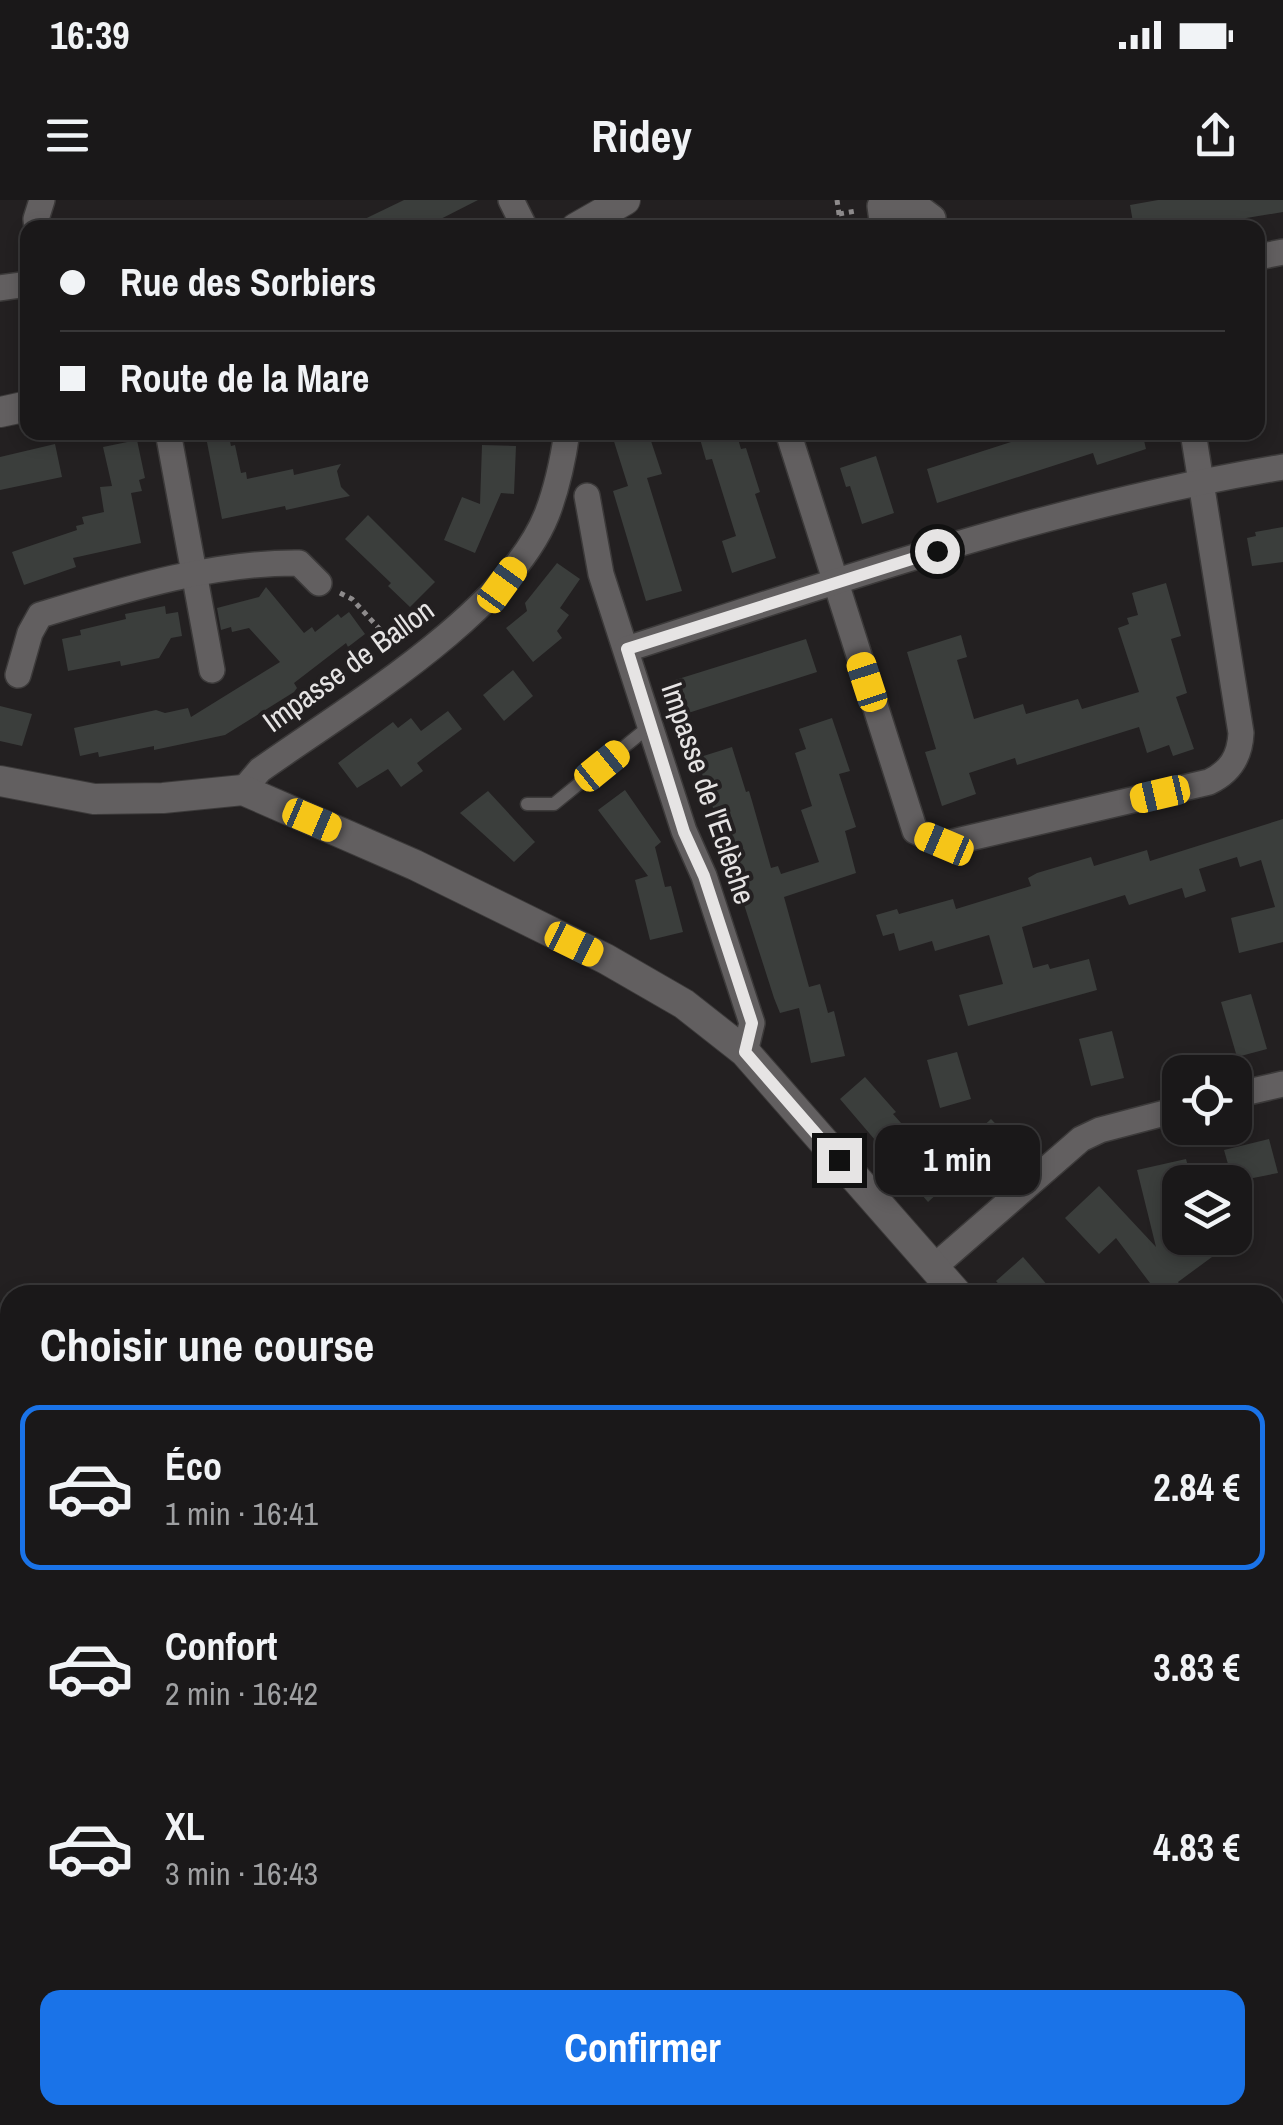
<!DOCTYPE html>
<html lang="fr">
<meta charset="utf-8">
<style>
:root{--surface:#1a1819;--page:#272526;--text:#f1f3f6;--muted:#9fa0a2;--line:#383738;--accent:#1a73e8}
body{margin:0;font-family:"Archivo Narrow",sans-serif;background:var(--page);color:var(--text);height:100vh;display:flex;flex-direction:column;font-size:38px;white-space:nowrap}
*{box-sizing:border-box;margin:0}
p{font-size:32px;color:var(--muted)}
.icon{flex:none;width:55px;height:55px;fill:none;stroke:currentColor;stroke-width:2;stroke-linecap:round;stroke-linejoin:round}
.map{position:relative;flex:1;overflow:hidden}
.details{position:absolute;left:0px;top:1085px;width:1285px;height:840px;display:flex;flex-direction:column;background:var(--surface);border-radius:30px 30px 0 0;box-shadow:0 5px 15px #0003,0 0 0 2px var(--line)}
.details>*{flex:none}
.banner{position:absolute;left:20px;top:20px;width:1245px;height:220px;border-radius:20px;box-shadow:0 5px 15px #0003,0 0 0 2px var(--line);display:grid;align-content:center;height:220px;padding:0 40px;background:var(--surface)}
.buttons{position:absolute;left:1162px;top:855px;display:grid;gap:20px}
.buttons a{display:grid;place-items:center;width:90px;height:90px;border-radius:20px;background:var(--surface);box-shadow:0 5px 15px #0003,0 0 0 2px var(--line);font-size:50px}
.end{position:absolute;width:45px;height:45px;margin:-22px;border:12px solid #e6e4e4;background:#111;box-shadow:0 0 0 5px #111}
.from{border-radius:50%}
.bubble{position:absolute;height:70px;border-radius:20px;background:var(--surface);box-shadow:0 5px 15px #0003,0 0 0 2px var(--line);font-size:32px;font-weight:700;line-height:70px;text-align:center}
.car{position:absolute;width:30px;height:60px;margin:-30px -15px;border-radius:12px;box-shadow:0 0 8px 2px #0007;background:linear-gradient(#f5c518 24%,#345 0 40%,#f5c518 0 76%,#345 0 86%,#f5c518 0)}
.banner b{display:flex;align-items:center;gap:35px;height:95px;font-size:38px}
.banner b+b{border-top:2px solid var(--line)}
.banner i{width:25px;height:25px;background:var(--text)}
ul{padding:0;list-style:none}
li{display:flex;align-items:center;gap:30px;height:165px;margin:0 20px 15px;padding:0 20px;border:5px solid transparent;border-radius:20px}
li div{flex:1}
li b{display:block;font-size:38px}
li em{font-style:normal;font-weight:700}
li.on{border-color:var(--accent)}
li>.icon{width:90px;height:90px;stroke-width:1.5}
h2{padding:0 40px;font-size:45px;line-height:120px}
.action{display:flex;gap:20px;margin-top:auto;padding:20px 40px}
.action a{flex:1;height:115px;border-radius:20px;background:var(--accent);color:#fff;font-size:40px;font-weight:700;line-height:115px;text-align:center}
.status{display:flex;justify-content:space-between;align-items:center;height:70px;padding:0 50px;background:var(--surface);direction:ltr}
.status svg{height:28px;fill:currentColor}
header{display:flex;justify-content:space-between;align-items:center;height:130px;padding:0 40px;background:var(--surface);font-size:45px;font-weight:700}
.map>svg:first-child{display:block}
.green{fill:#4c2f37}
.building{fill:#3b3e3c}
.lines{fill:none;stroke-linecap:round;stroke-linejoin:round}
.service-casing{stroke:#3c3a3a;stroke-width:15}
.minor-casing{stroke:#3c3a3a;stroke-width:28}
.tertiary-casing{stroke:#3c3a3a;stroke-width:32}
.path{stroke:#8e8b8c;stroke-width:5;stroke-dasharray:5 5;stroke-linecap:butt}
.service{stroke:#625f60;stroke-width:12}
.minor{stroke:#625f60;stroke-width:25}
.tertiary{stroke:#625f60;stroke-width:30}
.route{stroke:#e6e4e4;stroke-width:12}
.labels{text-anchor:middle;dominant-baseline:central;stroke-width:8;stroke-linejoin:round;paint-order:stroke}
.street-label{font-size:30px;fill:#e6e4e4;stroke:#232021}
</style>
<div class="status"><b>16:39</b><svg viewBox="0 0 49 12"><path d="M0 12V9h3v3zM5 12V6h3v6zM10 12V3h3v9zM15 12V0h3v12zM26 1h20v11H26zM47 4h2v5h-2z"/></svg></div>
<header><svg class="icon" aria-label="menu" viewBox="0 0 24 24"><path d="M4 6h16M4 12h16M4 18h16"/></svg>Ridey<svg class="icon" aria-label="share" viewBox="0 0 24 24"><path d="M12 15V3M7 8l5-5 5 5M5 13v7h14v-7"/></svg></header>
<div class="map">
<svg width="1283" height="1925" viewBox="0 0 1283 1925">
<rect width="100%" height="100%" fill="#232021"/>
<polygon class="green" points="10,1519 10,1635 0,1626 0,1522"/>
<g class="building">
<polygon points="404,0 478,0 423,28 346,28"/>
<polygon points="1158,0 1283,0 1283,12 1186,28 1134,28 1130,5"/>
<polygon points="205,232 228,232 231,246 235,245 241,273 246,272 247,279 293,269 294,275 341,264 337,271 341,287 350,296 286,310 285,306 222,319"/>
<polygon points="611,232 648,232 662,274 647,278 682,391 646,401 613,291 628,286"/>
<polygon points="698,232 736,232 741,249 746,248 760,292 755,294 776,358 732,373 722,341 736,336 712,259 706,260"/>
<polygon points="1042,232 1142,232 1146,249 1097,265 1093,253 937,303 927,269"/>
<polygon points="137,240 145,278 139,280 142,291 131,293 141,343 73,358 76,367 24,385 12,352 77,330 76,326 84,324 82,317 104,312 100,287 112,286 103,247"/>
<polygon points="55,244 62,277 0,290 0,257"/>
<polygon points="482,245 516,246 514,294 501,293 475,353 444,340 462,297 480,304"/>
<polygon points="876,256 894,313 862,324 850,286 846,287 840,268"/>
<polygon points="368,315 435,382 410,407 388,386 391,383 345,339"/>
<polygon points="1283,327 1283,362 1252,366 1247,338 1256,336 1255,332"/>
<polygon points="557,363 580,379 560,408 569,415 557,431 562,438 533,462 506,428 527,411 525,403"/>
<polygon points="1166,383 1181,436 1171,439 1187,493 1176,497 1194,549 1173,556 1169,545 1147,553 1139,527 1017,565 1015,558 969,573 976,594 942,606 925,552 936,549 907,452 961,435 967,457 957,460 974,519 1023,504 1026,514 1078,499 1082,509 1139,492 1118,428 1129,424 1127,418 1138,415 1132,393"/>
<polygon points="266,387 304,433 312,427 315,432 338,414 341,418 349,412 365,434 348,447 346,443 294,483 297,488 294,492 225,535 154,550 154,546 99,557 98,552 80,556 74,528 156,510 165,513 188,508 191,517 280,462 249,428 232,432 231,427 221,430 217,408 259,397"/>
<polygon points="165,406 166,414 178,412 182,436 171,438 159,458 121,466 120,461 68,471 62,439 81,435 80,430 126,419 125,414"/>
<polygon points="806,439 817,472 685,514 675,480"/>
<polygon points="513,470 533,496 504,521 483,495"/>
<polygon points="0,506 32,514 22,546 0,541"/>
<polygon points="448,511 462,529 417,563 423,571 401,587 388,569 357,588 338,563 393,522 398,528 411,518 421,531"/>
<polygon points="832,518 850,571 839,574 856,627 845,631 856,673 784,697 809,787 820,784 828,813 834,811 845,856 811,863 799,808 780,813 774,798 697,558 732,547 746,592 749,591 752,601 771,668 778,666 781,674 819,662 801,610 812,606 795,553 806,549 799,529"/>
<polygon points="625,590 661,642 655,647 665,687 671,686 683,732 650,740 635,680 648,676 598,610"/>
<polygon points="488,591 535,642 514,662 460,613"/>
<polygon points="1283,619 1283,742 1239,753 1231,718 1275,707 1261,660 1240,667 1237,657 1199,669 1206,691 1185,698 1182,688 1129,705 1125,695 1022,727 1033,768 1048,764 1050,769 1089,759 1097,790 968,826 959,795 1003,784 989,735 935,751 932,741 899,751 894,733 883,736 876,715 897,709 899,714 953,699 956,709 1031,686 1028,678 1037,673 1091,657 1094,666 1147,650 1150,661"/>
<polygon points="1251,794 1267,849 1237,857 1221,802"/>
<polygon points="1112,831 1124,878 1091,886 1079,839"/>
<polygon points="957,852 971,899 940,908 927,860"/>
<polygon points="865,877 896,912 893,914 952,980 928,1002 840,899"/>
<polygon points="991,919 1012,941 983,968 962,946"/>
<polygon points="1269,939 1278,973 1233,982 1224,950"/>
<polygon points="1186,959 1192,982 1180,982 1180,1038 1206,1038 1212,1057 1178,1082 1188,1095 1159,1095 1116,1038 1099,1054 1065,1018 1099,986 1156,1047 1137,970"/>
<polygon points="1023,1057 1056,1095 1008,1095 996,1081"/>
</g>
<g class="lines">
<g class="service-casing">
<polyline id="service" points="527,604 554,604 651,525"/>
</g>
<g class="minor-casing">
<g id="minor">
<polyline points="511,0 525,28"/>
<polyline points="37,28 36,19 42,0"/>
<polyline points="883,28 880,6 917,6 933,18 928,28"/>
<polyline points="1258,57 1283,52"/>
<polyline points="0,88 28,84"/>
<polyline points="168,232 212,470"/>
<path d="M788,232L915,631L944,644L1209,582C1230,572 1240,557 1241,533L1193,232"/>
<polyline points="587,296 601,374 684,631 704,676 752,823 745,852"/>
<path d="M627,449C843,379 1059,304 1283,267"/>
<path d="M18,475L30,433L40,415C123,390 212,362 299,363L319,383"/>
<path d="M243,590L260,570C346,509 508,413 547,314C557,288 563,260 567,232"/>
<polyline points="1235,895 1283,884"/>
<polyline points="934,1067 1081,939 1100,930 1180,909"/>
</g>
</g>
<g class="tertiary-casing">
<g id="tertiary">
<polyline points="576,28 625,0"/>
<polyline points="0,212 28,206"/>
<polyline points="0,581 94,599 163,598 243,590 415,665 606,759 684,804 745,852 958,1095"/>
<polyline points="1275,1431 1283,1438"/>
</g>
</g>
<g class="path">
<polyline points="837,0 841,28"/>
<polyline points="839,14 856,11"/>
<polyline points="340,393 352,399 396,447"/>
</g>
<use href="#service" class="service"/>
<use href="#minor" class="minor"/>
<use href="#tertiary" class="tertiary"/>
</g>
<g class="lines">
<polyline class="route" points="839,960 745,852 752,823 704,676 684,632 627,449 937,351"/>
</g>
<g class="labels">
<g class="street-label">
<text transform="translate(348 465) rotate(-36)">Impasse de Ballon</text>
<text transform="translate(709 593) rotate(71)">Impasse de l'Eclèche</text>
</g>
</g>
</svg>
<div class="buttons">
<a><svg class="icon" aria-label="locate" viewBox="0 0 24 24"><circle cx="12" cy="12" r="6"/><path d="M12 2v4M12 18v4M2 12h4M18 12h4"/></svg></a>
<a><svg class="icon" aria-label="layers" viewBox="0 0 24 24"><path d="M12 4l9 5-9 5-9-5zM3 14l9 5 9-5"/></svg></a>
</div>
<i class="end from" style="left:937px;top:351px"></i>
<i class="end" style="left:839px;top:960px"></i>
<div class="bubble" style="left:875px;top:925px;width:165px">1 min</div>
<i class="car" style="left:502px;top:385px;rotate:36deg"></i>
<i class="car" style="left:867px;top:482px;rotate:342deg"></i>
<i class="car" style="left:602px;top:566px;rotate:51deg"></i>
<i class="car" style="left:1160px;top:594px;rotate:257deg"></i>
<i class="car" style="left:312px;top:620px;rotate:113deg"></i>
<i class="car" style="left:944px;top:644px;rotate:293deg"></i>
<i class="car" style="left:574px;top:744px;rotate:116deg"></i>
<div class="banner">
<b><i class="from"></i>Rue des Sorbiers</b>
<b><i></i>Route de la Mare</b>
</div>
<section class="details">
<h2>Choisir une course</h2>
<ul>
<li class="on"><svg class="icon" aria-label="car" viewBox="0 0 24 24"><path d="M5 17H2v-5l4-1 3-4h7l3 4 3 1v5h-3M9 17h6M6 11h13"/><circle cx="7" cy="17" r="2"/><circle cx="17" cy="17" r="2"/></svg><div><b>Éco</b><p>1 min · 16:41</p></div><em>2.84 €</em></li>
<li><svg class="icon" aria-label="car" viewBox="0 0 24 24"><path d="M5 17H2v-5l4-1 3-4h7l3 4 3 1v5h-3M9 17h6M6 11h13"/><circle cx="7" cy="17" r="2"/><circle cx="17" cy="17" r="2"/></svg><div><b>Confort</b><p>2 min · 16:42</p></div><em>3.83 €</em></li>
<li><svg class="icon" aria-label="car" viewBox="0 0 24 24"><path d="M5 17H2v-5l4-1 3-4h7l3 4 3 1v5h-3M9 17h6M6 11h13"/><circle cx="7" cy="17" r="2"/><circle cx="17" cy="17" r="2"/></svg><div><b>XL</b><p>3 min · 16:43</p></div><em>4.83 €</em></li>
</ul>
<div class="action"><a>Confirmer</a></div>
</section>
</div>
